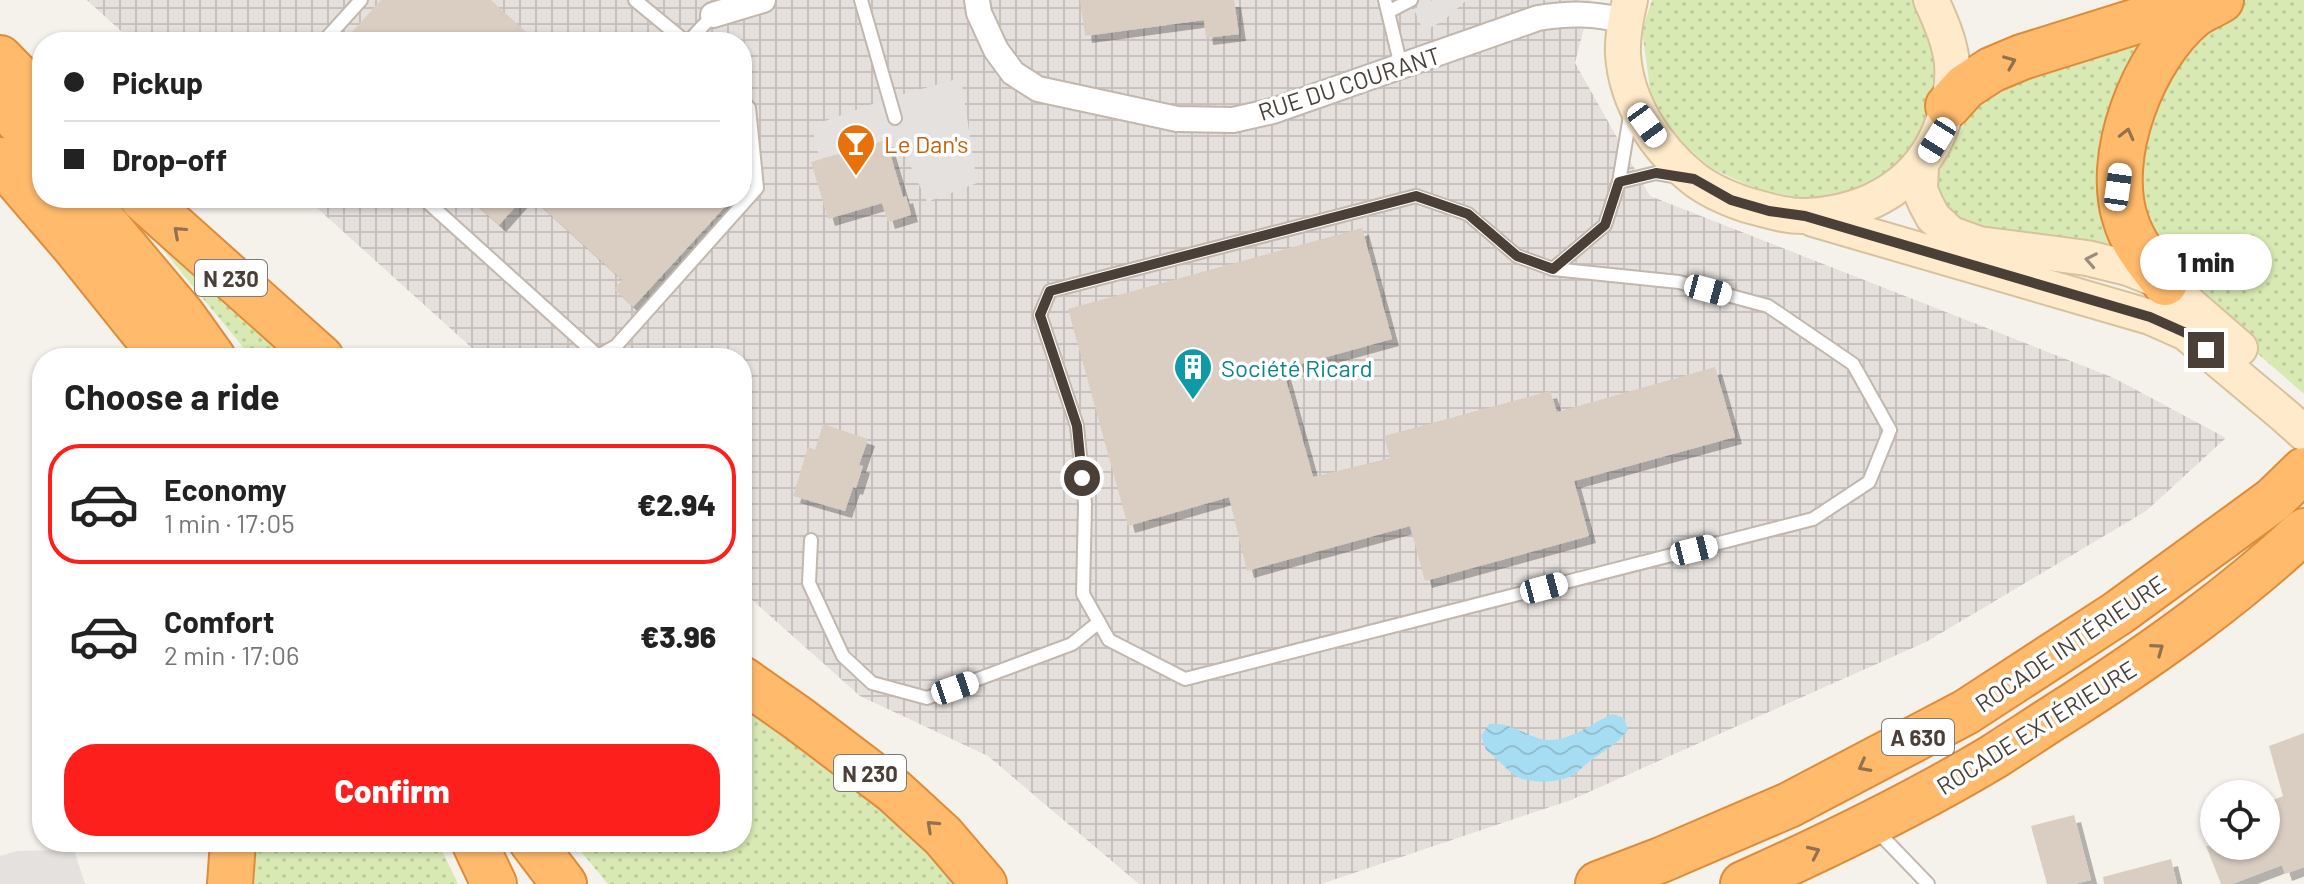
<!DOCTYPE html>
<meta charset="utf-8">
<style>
:root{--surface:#fff;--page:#f6f6f6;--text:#222;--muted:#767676;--line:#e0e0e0;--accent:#fc1f1b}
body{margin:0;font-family:Barlow,sans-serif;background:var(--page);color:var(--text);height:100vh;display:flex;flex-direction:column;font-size:30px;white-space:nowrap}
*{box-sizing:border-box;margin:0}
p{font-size:26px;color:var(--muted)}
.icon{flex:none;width:44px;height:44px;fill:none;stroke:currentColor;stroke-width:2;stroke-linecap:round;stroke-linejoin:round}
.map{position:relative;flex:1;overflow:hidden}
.drawer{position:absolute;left:32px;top:348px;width:720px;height:504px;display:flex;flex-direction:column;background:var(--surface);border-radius:32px;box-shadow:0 2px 6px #0004}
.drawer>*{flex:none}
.top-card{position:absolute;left:32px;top:32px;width:720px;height:176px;border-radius:32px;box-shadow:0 2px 6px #0004;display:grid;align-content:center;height:176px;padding:0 32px;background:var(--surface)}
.tools{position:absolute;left:2200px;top:780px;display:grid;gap:16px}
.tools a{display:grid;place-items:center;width:80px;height:80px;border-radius:50%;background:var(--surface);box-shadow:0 2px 6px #0004;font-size:40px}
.end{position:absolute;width:36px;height:36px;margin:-18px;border:10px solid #4a4038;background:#fff;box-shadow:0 0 0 4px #fff}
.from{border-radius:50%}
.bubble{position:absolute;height:56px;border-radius:28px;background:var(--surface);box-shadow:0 2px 6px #0004;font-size:26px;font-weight:800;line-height:56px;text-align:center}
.car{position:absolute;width:24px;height:48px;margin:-24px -12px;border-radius:10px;box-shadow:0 0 6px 2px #0007;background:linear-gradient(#fff 24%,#345 0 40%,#fff 0 76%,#345 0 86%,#fff 0)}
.top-card b{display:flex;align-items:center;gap:28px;height:76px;font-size:30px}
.top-card b+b{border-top:2px solid var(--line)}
.top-card i{width:20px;height:20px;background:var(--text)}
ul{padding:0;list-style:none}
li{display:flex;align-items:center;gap:24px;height:120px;margin:0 16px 12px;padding:0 16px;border:4px solid transparent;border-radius:32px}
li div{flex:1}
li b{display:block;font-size:30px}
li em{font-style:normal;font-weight:800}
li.selected{border-color:var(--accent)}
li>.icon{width:72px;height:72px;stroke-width:1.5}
h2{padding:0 32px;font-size:36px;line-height:96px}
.primary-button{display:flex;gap:16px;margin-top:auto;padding:16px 32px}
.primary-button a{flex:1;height:92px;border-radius:32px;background:var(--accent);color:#fff;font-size:32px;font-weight:800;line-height:92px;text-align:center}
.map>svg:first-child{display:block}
.industrial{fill:url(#industrial-grid)}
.grass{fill:url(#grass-dots)}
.parking{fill:#e4e1df}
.water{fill:url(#water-waves)}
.building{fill:#dacec3;filter:url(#shadow)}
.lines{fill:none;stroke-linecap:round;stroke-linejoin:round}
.service-casing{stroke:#c1b7ad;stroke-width:16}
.minor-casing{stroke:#c1b7ad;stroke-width:28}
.secondary-casing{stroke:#d8c19c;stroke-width:38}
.motorway-casing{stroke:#df8c3a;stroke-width:48}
.service{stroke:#fff;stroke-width:12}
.minor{stroke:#fff;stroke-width:24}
.secondary{stroke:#ffebcb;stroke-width:34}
.motorway{stroke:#ffba6c;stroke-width:44}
.oneway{stroke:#92714d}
.oneway2{stroke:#9b8d7a}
.route{stroke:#4a4038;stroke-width:10}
.labels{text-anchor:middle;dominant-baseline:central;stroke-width:7;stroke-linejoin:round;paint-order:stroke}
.shield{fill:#fff;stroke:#807974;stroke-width:2}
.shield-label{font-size:22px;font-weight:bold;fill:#4a4038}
.street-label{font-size:24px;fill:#4a4038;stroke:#fff}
.food-label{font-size:24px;fill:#c56008;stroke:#fff;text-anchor:start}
.culture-label{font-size:24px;fill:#0d838f;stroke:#fff;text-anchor:start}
</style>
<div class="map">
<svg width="2304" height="884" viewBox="0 0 2304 884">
<defs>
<pattern id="industrial-grid" width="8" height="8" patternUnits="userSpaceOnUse" patternTransform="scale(2)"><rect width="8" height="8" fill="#e5e0dc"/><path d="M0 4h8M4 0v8" fill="none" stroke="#c6c1be"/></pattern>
<pattern id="grass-dots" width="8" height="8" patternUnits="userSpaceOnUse" patternTransform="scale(2)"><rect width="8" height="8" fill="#d8e9b3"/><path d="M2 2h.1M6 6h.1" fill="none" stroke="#bbc99b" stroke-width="1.8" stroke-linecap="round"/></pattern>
<pattern id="water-waves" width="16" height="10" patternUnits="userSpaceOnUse" patternTransform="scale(2)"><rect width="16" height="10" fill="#a7ddf2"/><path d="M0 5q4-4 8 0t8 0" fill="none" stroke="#91bfd0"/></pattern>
<filter id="shadow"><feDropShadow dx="7" dy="7" stdDeviation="0" flood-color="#0004"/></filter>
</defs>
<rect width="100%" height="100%" fill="#f5f1eb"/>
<polygon class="industrial" points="87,0 1591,0 1575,63 1650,196 2114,378 2226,438 2146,511 1926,642 1571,800 1321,884 1139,884 988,756 860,696 742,591 742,358 483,358 306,198 742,198 742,42 133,42"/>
<g class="grass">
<polygon points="1652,0 1917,0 1936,43 1930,110 1914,143 1895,170 1861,190 1806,198 1761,191 1711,168 1679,140 1652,103 1642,31"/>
<polygon points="2245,0 2304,0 2304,394 2188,293 2138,217 2141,118 2210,16"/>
<polygon points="2173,21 2118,118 2133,257 1951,224 1934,194 1936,172 1954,144 1984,87"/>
<polygon points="136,217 303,358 252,358"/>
<polygon points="742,703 908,827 959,884 608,884 573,842 742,842"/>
<polygon points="255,842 438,842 458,884 254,884"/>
</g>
<g class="parking">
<polygon points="1433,0 1467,0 1443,21 1423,31 1414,9"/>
<polygon points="961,78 977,183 927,202 898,138 820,159 811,126 889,98"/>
<polygon points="74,850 85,884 0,884 0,856 17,851"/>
</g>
<path class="water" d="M1613,714L1624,718L1628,730C1617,745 1603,751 1589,762C1582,767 1577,774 1569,777C1556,783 1533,783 1520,778C1508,773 1498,758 1486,750L1481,736L1489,724C1514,722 1528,739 1549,740C1570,741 1594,722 1613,714Z"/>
<g class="building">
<polygon points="381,0 491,0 537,42 361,42 351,33"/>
<polygon points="1080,0 1234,0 1239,34 1206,38 1204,20 1085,36"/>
<polygon points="886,140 903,197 906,196 911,215 888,222 882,203 828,219 811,162"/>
<polygon points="469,198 523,198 499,225"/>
<polygon points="532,198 733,198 633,307 614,289 622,280"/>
<polygon points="1362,228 1392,339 1283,369 1313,477 1390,458 1384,436 1550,391 1557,412 1715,367 1735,437 1574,481 1589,536 1425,581 1410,526 1247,571 1229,497 1128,526 1068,309"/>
<polygon points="823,424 868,439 859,465 863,466 856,488 853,487 845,511 793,496 808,447 815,450"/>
<polygon points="2304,733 2304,867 2285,874 2282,865 2232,884 2221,884 2206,846 2266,846 2266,803 2283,796 2269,746"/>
<polygon points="2074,815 2091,880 2074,884 2047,884 2031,826"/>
<polygon points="2171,859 2177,884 2104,884 2103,877"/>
</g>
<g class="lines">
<g class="service-casing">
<g id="service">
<polyline points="635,0 686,42"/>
<polyline points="861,0 895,118"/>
<polyline points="1385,0 1401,66"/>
<polyline points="1388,12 1411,0"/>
<polyline points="323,42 361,0"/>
<polyline points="688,42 713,15"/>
<polyline points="1619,182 1656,173 1679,177"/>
<polygon points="1416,196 1468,214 1517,256 1553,269 1679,282 1768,306 1853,364 1890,430 1869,482 1813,519 1185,679 1109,640 1083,594 1085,504 1077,426 1040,315 1050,291"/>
<polyline points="423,198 598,356 616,346 757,188 749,108 742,100"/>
<polyline points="1553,269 1605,225 1619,182 1631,110"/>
<polyline points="811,540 809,583 843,656 872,683 927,698 1072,644 1099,622"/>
<polyline points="1875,829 1928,884"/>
</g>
</g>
<g class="minor-casing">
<g id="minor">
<path d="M977,0L979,13L996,50L1013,73L1038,89L1177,119L1233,120L1273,111L1538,18C1571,13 1593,13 1625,21"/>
<polyline points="713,15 763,0"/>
</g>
</g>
<g class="secondary-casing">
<g id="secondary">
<path d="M1630,0C1626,17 1622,36 1623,54C1626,103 1656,148 1693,178C1708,190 1729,199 1747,205C1766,210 1787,217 1807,216C1869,213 1922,183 1943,122C1960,72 1953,47 1931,0"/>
<polyline points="1921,165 1920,190 1926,204 1933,217 1951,234 1979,244 2087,258 2128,268 2165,283 2240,348"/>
<polyline points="1813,219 2150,317 2186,333 2285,416 2304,433"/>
</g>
</g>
<g class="motorway-casing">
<g id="motorway">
<polyline points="0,58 42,101"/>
<polyline points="0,100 42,148"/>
<polyline points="1948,106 1965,87 1991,70 2022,57 2204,0"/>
<polyline points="0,160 74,246 164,358"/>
<polyline points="84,198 183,316 213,358"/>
<polyline points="142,198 321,358"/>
<path d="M2165,283C2150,264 2133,244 2126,221C2104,157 2143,57 2194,15C2202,9 2213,5 2221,0"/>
<polyline points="742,679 799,719 894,791 943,836 984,884"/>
<polyline points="474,842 494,884"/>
<polyline points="532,842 564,884"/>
<polyline points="230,884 233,842"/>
<polyline points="1598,884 1661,860 1789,805 1966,712 2118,613 2273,500 2304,470"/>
<path d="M1743,884C1828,846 1913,805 1993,757C2021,739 2048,721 2075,704C2157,651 2233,597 2304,531"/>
</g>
</g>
<use href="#service" class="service"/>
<use href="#minor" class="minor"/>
<use href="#secondary" class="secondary"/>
<use href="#motorway" class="motorway"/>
</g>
<defs><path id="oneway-chevron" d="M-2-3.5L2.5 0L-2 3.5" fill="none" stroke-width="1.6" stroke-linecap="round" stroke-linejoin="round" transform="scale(2)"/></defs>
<g class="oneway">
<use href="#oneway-chevron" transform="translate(2010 62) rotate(-22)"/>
<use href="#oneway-chevron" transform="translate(2127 134) rotate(-76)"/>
<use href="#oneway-chevron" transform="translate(179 232) rotate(-138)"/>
<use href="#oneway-chevron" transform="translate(2158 649) rotate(-36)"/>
<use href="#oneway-chevron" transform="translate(1864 766) rotate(152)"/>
<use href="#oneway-chevron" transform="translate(932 826) rotate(-137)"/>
<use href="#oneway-chevron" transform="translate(1814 852) rotate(-25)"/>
</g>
<use class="oneway2" href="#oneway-chevron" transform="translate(2091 260) rotate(-169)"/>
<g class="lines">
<polyline class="route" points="1082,478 1077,426 1040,315 1050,291 1416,196 1468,214 1517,256 1553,269 1605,225 1619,182 1656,173 1694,179 1731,200 1769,211 1805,216 2150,317 2186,333 2206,350"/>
</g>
<defs>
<g id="bar-pin" transform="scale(2)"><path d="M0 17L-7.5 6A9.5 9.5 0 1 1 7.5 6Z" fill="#e8710a" stroke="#fff"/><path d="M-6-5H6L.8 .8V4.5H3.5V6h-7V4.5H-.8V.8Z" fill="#fff"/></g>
<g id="building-pin" transform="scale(2)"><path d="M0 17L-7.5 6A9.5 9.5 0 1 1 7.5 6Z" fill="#0f9aa8" stroke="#fff"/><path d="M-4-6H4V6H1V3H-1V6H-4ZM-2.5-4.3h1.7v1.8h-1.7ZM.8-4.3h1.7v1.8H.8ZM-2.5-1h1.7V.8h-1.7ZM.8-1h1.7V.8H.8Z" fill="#fff"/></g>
</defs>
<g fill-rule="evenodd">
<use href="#bar-pin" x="856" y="143"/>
<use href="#building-pin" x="1193" y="367"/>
</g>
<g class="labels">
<g class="shield">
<rect x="195" y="260" width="72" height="36" rx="6"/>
<rect x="1882" y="719" width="72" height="36" rx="6"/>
<rect x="834" y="755" width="72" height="36" rx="6"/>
</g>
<g class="shield-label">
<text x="231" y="278">N 230</text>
<text x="1918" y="737">A 630</text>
<text x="870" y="773">N 230</text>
</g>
<g class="street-label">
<text transform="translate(1349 83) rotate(-18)">RUE DU COURANT</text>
<text transform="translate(2070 643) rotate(-34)">ROCADE INTÉRIEURE</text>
<text transform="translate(2036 727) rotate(-32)">ROCADE EXTÉRIEURE</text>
</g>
<g class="food-label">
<text x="884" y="143">Le Dan's</text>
</g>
<g class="culture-label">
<text x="1221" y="367">Société Ricard</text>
</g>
</g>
</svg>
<div class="tools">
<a><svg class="icon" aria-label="locate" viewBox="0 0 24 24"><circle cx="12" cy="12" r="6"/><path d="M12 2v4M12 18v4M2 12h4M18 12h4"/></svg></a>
</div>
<i class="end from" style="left:1082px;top:478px"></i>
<i class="end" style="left:2206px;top:350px"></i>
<div class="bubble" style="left:2140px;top:234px;width:132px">1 min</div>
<i class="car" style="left:1647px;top:125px;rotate:144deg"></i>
<i class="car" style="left:1937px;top:140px;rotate:212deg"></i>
<i class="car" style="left:2118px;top:187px;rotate:8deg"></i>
<i class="car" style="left:1708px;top:290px;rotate:105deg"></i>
<i class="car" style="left:1694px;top:550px;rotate:76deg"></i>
<i class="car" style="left:1544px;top:588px;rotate:75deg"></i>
<i class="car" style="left:955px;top:688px;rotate:71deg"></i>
<div class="top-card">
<b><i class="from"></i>Pickup</b>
<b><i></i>Drop-off</b>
</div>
<section class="drawer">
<h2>Choose a ride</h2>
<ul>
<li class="selected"><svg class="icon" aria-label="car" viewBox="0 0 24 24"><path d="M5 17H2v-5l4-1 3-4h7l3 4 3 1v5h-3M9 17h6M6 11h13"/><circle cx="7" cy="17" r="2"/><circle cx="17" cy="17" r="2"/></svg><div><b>Economy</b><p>1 min · 17:05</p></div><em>€2.94</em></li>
<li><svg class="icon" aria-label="car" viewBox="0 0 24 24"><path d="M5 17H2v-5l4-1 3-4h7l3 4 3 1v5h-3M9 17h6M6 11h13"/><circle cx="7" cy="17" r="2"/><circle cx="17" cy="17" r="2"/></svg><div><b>Comfort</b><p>2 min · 17:06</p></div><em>€3.96</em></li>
</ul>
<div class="primary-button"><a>Confirm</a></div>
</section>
</div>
